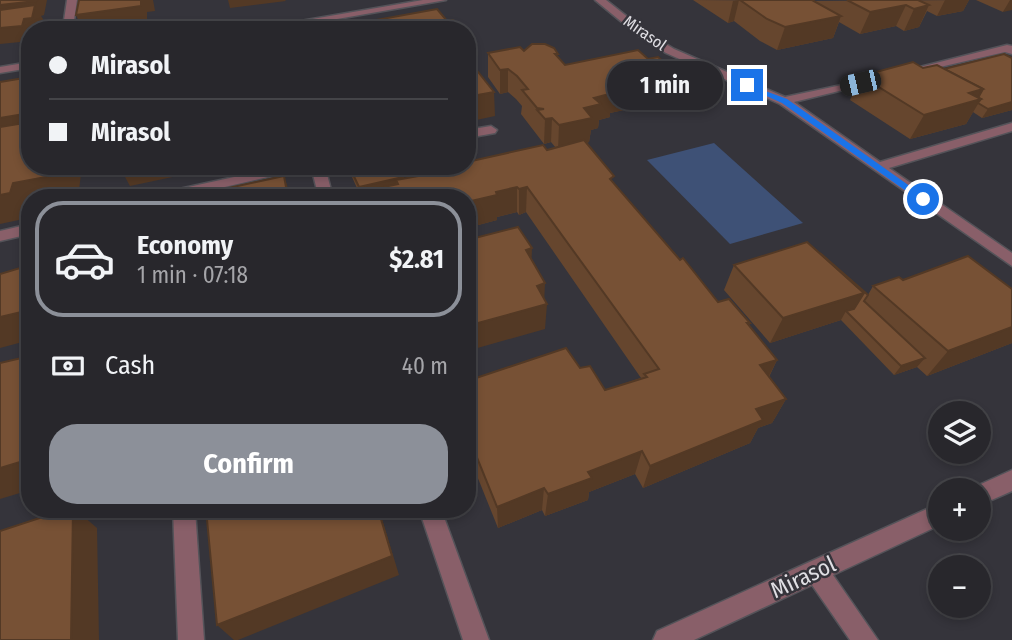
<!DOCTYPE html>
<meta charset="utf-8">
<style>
:root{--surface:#28272c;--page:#302f34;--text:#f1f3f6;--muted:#a5a5a9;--line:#444448;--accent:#8c9099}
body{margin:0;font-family:"Fira Sans Condensed",sans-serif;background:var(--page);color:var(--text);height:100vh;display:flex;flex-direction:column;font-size:26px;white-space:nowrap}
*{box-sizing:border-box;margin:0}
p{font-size:23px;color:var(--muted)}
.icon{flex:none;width:38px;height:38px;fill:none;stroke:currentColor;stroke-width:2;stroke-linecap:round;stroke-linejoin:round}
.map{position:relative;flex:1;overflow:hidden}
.panel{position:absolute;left:21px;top:189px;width:455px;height:329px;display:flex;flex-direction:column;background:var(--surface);border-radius:28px;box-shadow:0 4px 10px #0003,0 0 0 2px var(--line)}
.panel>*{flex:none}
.top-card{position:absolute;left:21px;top:21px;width:455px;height:154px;border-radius:28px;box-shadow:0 4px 10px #0003,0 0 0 2px var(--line);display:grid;align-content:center;height:154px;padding:0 28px;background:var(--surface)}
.fabs{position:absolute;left:928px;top:401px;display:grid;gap:14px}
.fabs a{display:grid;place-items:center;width:63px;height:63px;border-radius:50%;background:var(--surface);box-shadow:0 4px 10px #0003,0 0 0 2px var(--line);font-size:35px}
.end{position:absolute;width:32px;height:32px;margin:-16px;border:9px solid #1a73e8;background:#fff;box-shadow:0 0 0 4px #fff}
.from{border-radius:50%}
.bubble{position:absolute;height:49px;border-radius:24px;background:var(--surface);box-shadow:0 4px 10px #0003,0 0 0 2px var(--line);font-size:23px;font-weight:700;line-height:49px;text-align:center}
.car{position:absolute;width:21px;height:42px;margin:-21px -10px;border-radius:9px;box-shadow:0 0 5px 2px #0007;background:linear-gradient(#222 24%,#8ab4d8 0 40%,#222 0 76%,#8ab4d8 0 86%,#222 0)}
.top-card b{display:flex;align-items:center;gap:24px;height:66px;font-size:26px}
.top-card b+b{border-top:2px solid var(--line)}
.top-card i{width:18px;height:18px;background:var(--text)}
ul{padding:12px 0 0;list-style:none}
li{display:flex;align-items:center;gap:21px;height:116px;margin:0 14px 10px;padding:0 14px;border:4px solid transparent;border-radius:28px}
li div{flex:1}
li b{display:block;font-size:26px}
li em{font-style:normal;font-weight:700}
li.active{border-color:var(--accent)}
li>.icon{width:63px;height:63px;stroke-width:1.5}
.pay{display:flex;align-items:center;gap:18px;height:77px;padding:0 28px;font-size:26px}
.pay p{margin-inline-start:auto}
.action{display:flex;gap:14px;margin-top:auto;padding:14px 28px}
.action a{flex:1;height:80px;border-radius:28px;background:var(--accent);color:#fff;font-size:28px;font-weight:700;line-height:80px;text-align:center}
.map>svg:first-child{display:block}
.water{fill:#3e5176}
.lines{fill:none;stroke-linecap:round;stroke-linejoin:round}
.minor-casing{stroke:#545359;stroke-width:3}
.minor{fill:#895f69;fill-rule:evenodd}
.wall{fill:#66462e}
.shaded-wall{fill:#533925}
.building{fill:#775135;stroke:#533925;stroke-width:2}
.route{fill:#1a73e8}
.labels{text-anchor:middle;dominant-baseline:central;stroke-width:5;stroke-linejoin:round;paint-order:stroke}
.far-street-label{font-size:16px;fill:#e0dfe4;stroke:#35343b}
.near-street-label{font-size:23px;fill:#e0dfe4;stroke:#35343b}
</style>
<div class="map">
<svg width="1012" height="640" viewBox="0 0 1012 640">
<rect width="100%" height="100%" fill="#35343b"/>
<polygon class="water" points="714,143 803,223 730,244 647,160"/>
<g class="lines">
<g class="minor-casing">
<g id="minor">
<polygon points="67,0 77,0 73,27 69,30 63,27"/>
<polygon points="423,0 446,0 274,30 248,30"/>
<polygon points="595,0 606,0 648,33 674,49 785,97 884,76 884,80 794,102 880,162 1012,123 1012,131 889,168 1012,253 1012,266 780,104 666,53 640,37"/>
<polygon points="1007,45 1012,46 1012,54 1005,52 914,73 908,70"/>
<polygon points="30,62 30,68 0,73 0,67"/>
<polygon points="491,126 497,130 495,133 467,138 467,130"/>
<polygon points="285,166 325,166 333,198 319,198 311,167 177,198 165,198 163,195 170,191"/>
<polygon points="30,224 30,234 0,241 0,231"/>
<polygon points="1012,470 1012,491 978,506 978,490 970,489"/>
<polygon points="940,503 940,525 833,575 878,640 850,640 812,585 694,640 653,640 657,631"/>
<polygon points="173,509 195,509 204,640 178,640"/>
<polygon points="419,509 441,509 489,640 463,640"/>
</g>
</g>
<use href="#minor" class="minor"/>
</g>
<g class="wall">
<polygon points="693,0 814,1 969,0 963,11 937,16 927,11 919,27 904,31 896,26 860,34 839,22 833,38 777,50 760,41 734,21 728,23"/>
<polygon points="976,0 1012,0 1003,12"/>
<polygon points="524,51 558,57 565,65 648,59 675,72 670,95 666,96 665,101 610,113 610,117 599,120 598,128 591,130 589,142 586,143 613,183 718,302 750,323 749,325 777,360 769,377 786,399 772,423 758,428 750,443 643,488 635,474 589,492 588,500 545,516 542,510 498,528 467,451 467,381 580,368 605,390 641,378 526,212 519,215 517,212 497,217 497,220 467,228 467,198 366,198 366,196 361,197 352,177 350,168 403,179 461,168 461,166 467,166 556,148 551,142 544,144 521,114 522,106 516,99 508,92 500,94 488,77 488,53"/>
<polygon points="1012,58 1012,110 982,118 973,112 966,124 910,139 850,100 861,76 923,68 944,69"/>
<polygon points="734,265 868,295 873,286 903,280 1012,289 1012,343 927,376 917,367 894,375 841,320 770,343 724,290"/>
</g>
<g class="shaded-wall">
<polygon points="37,0 47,0 44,15 41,16 43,19 41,30 30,30 30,41 0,44 0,5"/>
<polygon points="141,0 153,0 154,5 155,11 147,12 147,21 83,30 76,15"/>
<polygon points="228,0 285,0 286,1 230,8"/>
<polygon points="739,0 734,21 728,23 733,1"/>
<polygon points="945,0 969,0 963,11 937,16"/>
<polygon points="1010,0 1012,0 1012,10 1003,12"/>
<polygon points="906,5 896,26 860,34 870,12"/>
<polygon points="929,5 919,27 904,31 914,9"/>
<polygon points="841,16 833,38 777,50 785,27"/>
<polygon points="475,46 476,69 467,71 467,48"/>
<polygon points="508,69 508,92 500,94 500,70"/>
<polygon points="675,72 670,95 666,96 665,101 610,113 610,117 599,120 598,128 591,130 589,142 558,150 559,125 594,98 610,90"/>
<polygon points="983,89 981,99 966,124 910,139 924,115 969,93"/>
<polygon points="494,92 495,116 467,122 467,97"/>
<polygon points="1012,102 1012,110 982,118 988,109"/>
<polygon points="30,113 30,140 0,145 0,118"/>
<polygon points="552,118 551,142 544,144 545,119"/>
<polygon points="63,166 82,166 78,198 30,198 30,211 28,218 0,224 0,195 13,183"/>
<polygon points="119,166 181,166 182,175 130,186"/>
<polygon points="284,176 291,198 288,198"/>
<polygon points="403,177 404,187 396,180 397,188 365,191 366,196 361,197 359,187"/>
<polygon points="517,187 517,212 497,217 497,220 467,228 467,202 496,192"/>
<polygon points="527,187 526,212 519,215 519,189"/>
<polygon points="532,248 531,274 526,250"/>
<polygon points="545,283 544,305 547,304 545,329 467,351 467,326 537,286"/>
<polygon points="864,293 850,315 846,311 841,320 770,343 783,318"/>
<polygon points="30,310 30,340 0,348 0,317"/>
<polygon points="1012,327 1012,343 927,376 948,351"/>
<polygon points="925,358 917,367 894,375 901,366"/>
<polygon points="777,360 765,384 760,365"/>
<polygon points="786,399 772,423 758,428 750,443 643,488 650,466 756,409"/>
<polygon points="642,451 635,474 589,492 588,500 545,516 548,494 588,472"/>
<polygon points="30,459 30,490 0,499 0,468"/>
<polygon points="544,488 542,510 498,528 497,507"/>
<polygon points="73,509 75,509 97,528 99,640 71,640"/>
<polygon points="378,509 379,509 399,575 238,640 234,640 217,625"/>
</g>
<g class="building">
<polygon points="0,0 37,0 36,1 0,5"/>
<polygon points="79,0 141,0 141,6 76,15"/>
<polygon points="740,0 812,0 841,16 785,27 767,19"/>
<polygon points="847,0 918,0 929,5 914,9 906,5 870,12"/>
<polygon points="35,5 32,18 24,19 22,26 0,28 0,10"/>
<polygon points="437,9 447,21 453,20 461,30 321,30"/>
<polygon points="467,37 475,46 467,48"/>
<polygon points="532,44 545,44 554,48 558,54 555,54 565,65 638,50 648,59 658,57 675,72 665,74 670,77 610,90 613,93 594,98 601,104 584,108 592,118 559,125 552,118 545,119 537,110 544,109 537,108 522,90 528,89 517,76 508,69 500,70 488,53 520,47 524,51"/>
<polygon points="1004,54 1012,58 1012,102 988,109 978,103 981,99 978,98 983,89 944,69"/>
<polygon points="467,58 494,92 467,97"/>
<polygon points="913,62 923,68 937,65 983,89 969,93 981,99 924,115 861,76"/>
<polygon points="30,77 30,113 0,118 0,82"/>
<polygon points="30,122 30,166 63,166 62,174 13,183 10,193 0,195 0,127"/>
<polygon points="584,140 614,176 610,179 680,260 683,258 718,302 729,299 750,323 747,323 777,360 760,365 786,399 756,409 763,420 650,466 642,451 588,472 592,478 548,494 544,488 497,507 467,433 467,381 566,348 580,368 590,366 605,390 647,377 644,374 659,369 527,187 519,189 517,187 496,192 497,195 467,202 467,198 368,198 365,191 398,184 396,180 463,168 462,166 467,166 467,162 543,145 547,150"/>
<polygon points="356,166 397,166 403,177 359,187 350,168"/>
<polygon points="284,176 288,198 183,198"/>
<polygon points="518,227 532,248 526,250 545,283 537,286 547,304 467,326 467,240"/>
<polygon points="807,242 864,293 783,318 734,265"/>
<polygon points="820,253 868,295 864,301 925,358 901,366 846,311 854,309 864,293"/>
<polygon points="968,256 1012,289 1012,327 948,351 873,286 899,277 903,280"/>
<polygon points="30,265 30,310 0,317 0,274"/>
<polygon points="30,356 30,459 0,468 0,363"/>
<polygon points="67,509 73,509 71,640 0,640 0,531"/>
<polygon points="206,509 378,509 392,556 217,625"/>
</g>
<polygon class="route" points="744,83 787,99 928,199 920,201 782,103 744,86"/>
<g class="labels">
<g class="far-street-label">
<text transform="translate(645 33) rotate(35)">Mirasol</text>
</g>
<g class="near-street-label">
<text transform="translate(803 577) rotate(-25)">Mirasol</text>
</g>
</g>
</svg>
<div class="fabs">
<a><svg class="icon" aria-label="layers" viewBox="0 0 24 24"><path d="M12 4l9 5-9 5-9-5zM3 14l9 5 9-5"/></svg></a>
<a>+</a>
<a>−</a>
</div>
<i class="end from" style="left:923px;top:199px"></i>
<i class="end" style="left:747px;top:85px"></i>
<div class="bubble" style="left:607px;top:61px;width:116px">1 min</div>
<i class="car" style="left:860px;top:83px;rotate:257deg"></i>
<div class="top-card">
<b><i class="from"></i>Mirasol</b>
<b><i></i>Mirasol</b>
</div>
<section class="panel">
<ul>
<li class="active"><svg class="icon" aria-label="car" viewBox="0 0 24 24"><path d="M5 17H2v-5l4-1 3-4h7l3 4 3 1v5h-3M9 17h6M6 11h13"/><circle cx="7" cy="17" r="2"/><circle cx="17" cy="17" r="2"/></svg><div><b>Economy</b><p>1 min · 07:18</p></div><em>$2.81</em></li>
</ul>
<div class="pay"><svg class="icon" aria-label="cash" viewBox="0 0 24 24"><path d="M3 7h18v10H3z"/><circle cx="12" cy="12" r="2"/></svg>Cash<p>40 m</p></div>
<div class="action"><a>Confirm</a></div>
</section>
</div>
